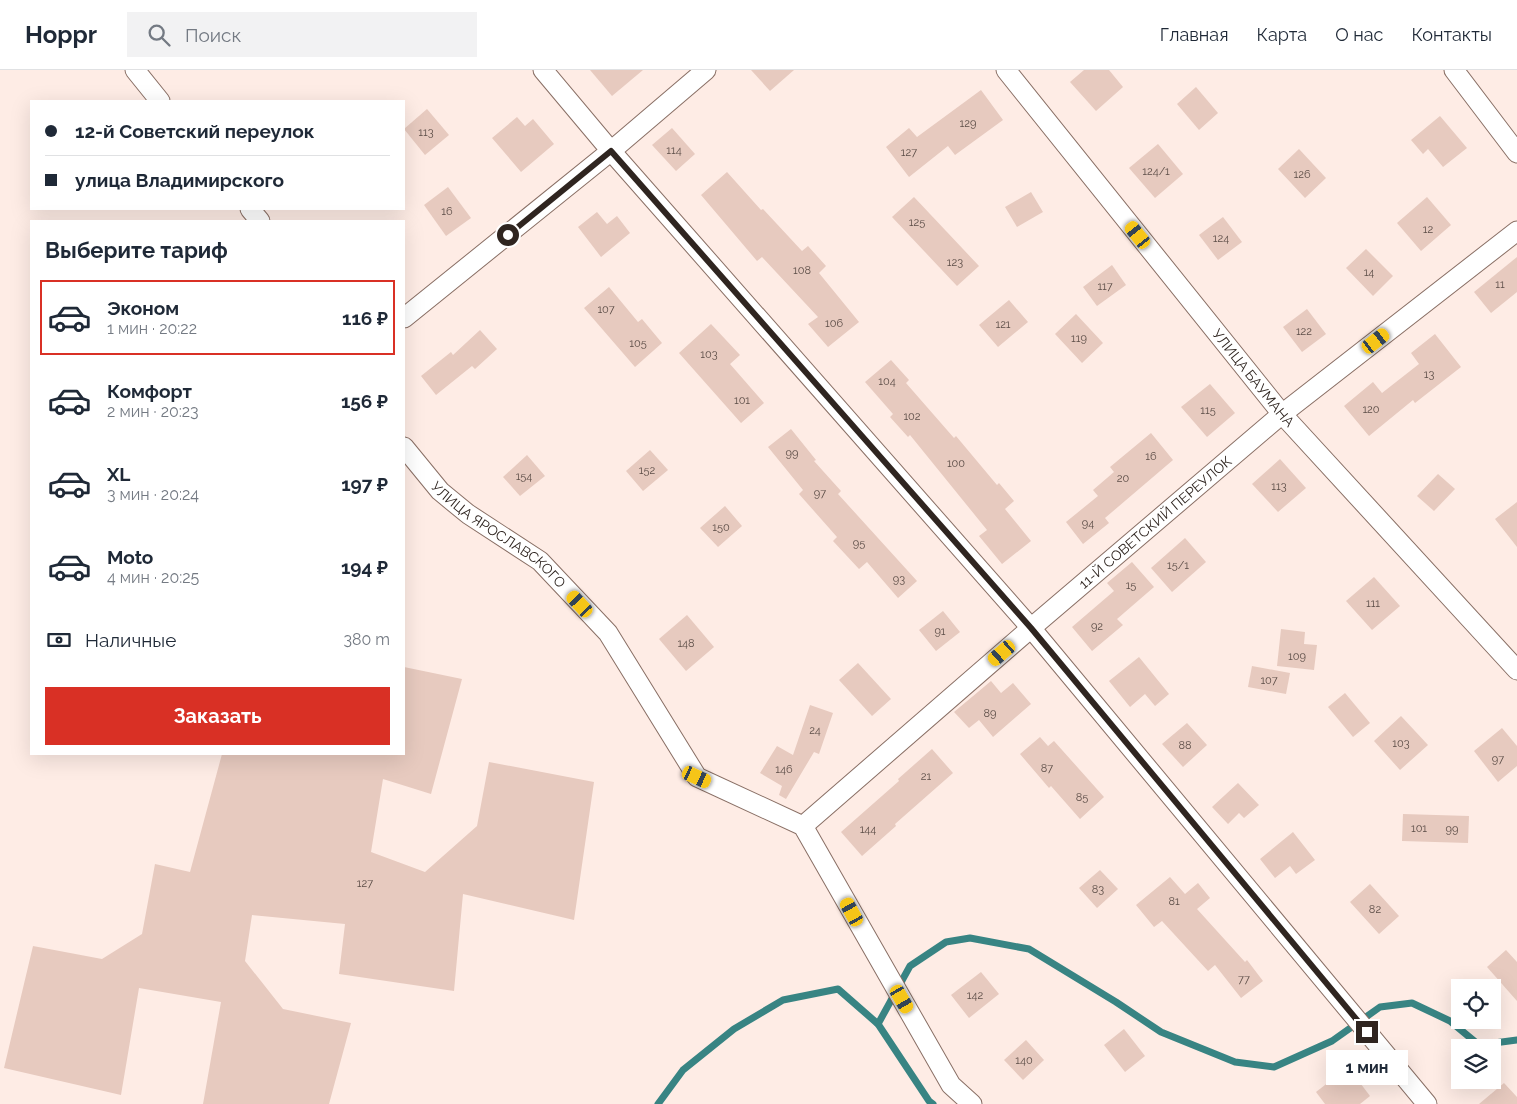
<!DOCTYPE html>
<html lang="ru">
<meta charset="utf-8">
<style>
:root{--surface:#fff;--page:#f2f2f3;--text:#1f2937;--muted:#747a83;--line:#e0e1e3;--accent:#d93025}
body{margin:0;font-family:Raleway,sans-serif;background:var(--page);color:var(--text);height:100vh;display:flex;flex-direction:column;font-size:19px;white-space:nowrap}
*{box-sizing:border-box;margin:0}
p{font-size:16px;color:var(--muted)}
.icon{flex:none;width:28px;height:28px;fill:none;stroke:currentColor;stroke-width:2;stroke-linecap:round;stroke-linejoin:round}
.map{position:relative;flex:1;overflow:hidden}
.sheet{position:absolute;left:30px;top:150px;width:375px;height:535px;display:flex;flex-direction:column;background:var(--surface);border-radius:0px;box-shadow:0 5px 20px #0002}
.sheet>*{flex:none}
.hud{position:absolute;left:30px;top:30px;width:375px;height:110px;border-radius:0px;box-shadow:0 5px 20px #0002;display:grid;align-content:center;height:110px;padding:0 15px;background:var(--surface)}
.tools{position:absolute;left:1451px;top:909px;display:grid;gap:10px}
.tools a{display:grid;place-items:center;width:50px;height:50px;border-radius:0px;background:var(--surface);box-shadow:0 5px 20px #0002;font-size:25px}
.end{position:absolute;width:22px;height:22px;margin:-11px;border:6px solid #2f2520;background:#fff;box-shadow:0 0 0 2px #fff}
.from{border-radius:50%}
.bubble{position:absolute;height:35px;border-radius:0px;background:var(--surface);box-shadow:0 5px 20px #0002;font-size:16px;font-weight:700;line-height:35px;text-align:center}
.car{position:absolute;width:15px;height:30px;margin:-15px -8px;border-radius:6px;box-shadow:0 0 4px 1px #0007;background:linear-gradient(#f5c518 24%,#345 0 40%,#f5c518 0 76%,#345 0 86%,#f5c518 0)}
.hud b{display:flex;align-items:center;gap:18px;height:48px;font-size:19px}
.hud b+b{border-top:1px solid var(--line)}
.hud i{width:12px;height:12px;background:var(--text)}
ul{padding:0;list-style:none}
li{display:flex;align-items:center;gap:15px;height:75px;margin:0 10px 8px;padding:0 5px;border:2px solid transparent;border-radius:0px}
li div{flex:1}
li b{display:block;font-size:19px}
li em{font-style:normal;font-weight:700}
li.selected{border-color:var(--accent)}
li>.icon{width:45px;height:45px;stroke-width:1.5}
h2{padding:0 15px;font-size:22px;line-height:60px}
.pay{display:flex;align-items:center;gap:12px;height:55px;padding:0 15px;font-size:19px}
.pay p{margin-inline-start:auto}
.primary-button{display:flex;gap:10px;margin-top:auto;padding:10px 15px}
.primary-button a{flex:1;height:58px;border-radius:0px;background:var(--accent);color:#fff;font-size:20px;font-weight:700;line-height:58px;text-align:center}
header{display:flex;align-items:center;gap:30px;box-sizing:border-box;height:70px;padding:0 25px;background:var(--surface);border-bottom:1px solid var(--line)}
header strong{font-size:24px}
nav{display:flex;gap:28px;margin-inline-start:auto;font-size:18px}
.search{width:350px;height:45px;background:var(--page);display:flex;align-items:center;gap:12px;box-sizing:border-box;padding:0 18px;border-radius:0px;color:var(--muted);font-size:19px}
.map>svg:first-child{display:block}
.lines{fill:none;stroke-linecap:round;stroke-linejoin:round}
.stream{stroke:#388483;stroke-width:7}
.building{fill:#e7cabf}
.street-casing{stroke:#896f65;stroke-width:21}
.street{stroke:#fff;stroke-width:19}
.route{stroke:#2f2520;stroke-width:6}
.labels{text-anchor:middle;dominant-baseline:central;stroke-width:5;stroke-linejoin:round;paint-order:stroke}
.number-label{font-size:11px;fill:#5d4e48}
.street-label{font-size:14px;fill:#2f2520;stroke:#feece5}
</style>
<header>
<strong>Hoppr</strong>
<div class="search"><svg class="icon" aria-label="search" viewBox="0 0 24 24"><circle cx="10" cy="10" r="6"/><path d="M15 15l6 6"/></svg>Поиск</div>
<nav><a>Главная</a><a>Карта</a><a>О нас</a><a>Контакты</a></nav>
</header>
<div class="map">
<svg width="1517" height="1034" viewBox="0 0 1517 1034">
<rect width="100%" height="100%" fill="#feece5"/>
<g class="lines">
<g class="stream">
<polyline points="878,954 910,896 946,872 970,868 1029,879 1116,932 1161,962 1235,992 1274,997 1332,971 1380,937 1412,933 1450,951 1479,975 1517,970"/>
<polyline points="658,1034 683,1000 734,959 783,930 838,919 878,954 929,1031 933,1034"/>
</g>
</g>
<g class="building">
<polygon points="590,0 643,0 612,26"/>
<polygon points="751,0 794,0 770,21"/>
<polygon points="1084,0 1109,0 1123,17 1096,41 1070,12"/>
<polygon points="1196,17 1218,43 1199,60 1177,34"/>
<polygon points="981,20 1003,50 955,85 948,76 909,107 886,77 909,58 917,67"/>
<polygon points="427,39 449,65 425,85 404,59"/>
<polygon points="1440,46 1467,78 1443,97 1428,79 1423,84 1411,70"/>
<polygon points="517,47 525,56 533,49 554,74 521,102 492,68"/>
<polygon points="672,58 695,84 676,101 652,75"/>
<polygon points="1158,74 1183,104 1155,128 1129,98"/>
<polygon points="1299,79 1326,108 1305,128 1278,99"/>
<polygon points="727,102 761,140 763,139 802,181 808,176 826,196 819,203 859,252 828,277 808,254 818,247 762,187 757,191 701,125"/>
<polygon points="448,117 471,148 446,166 424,135"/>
<polygon points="1031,122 1043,142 1017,157 1005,137"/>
<polygon points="914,127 979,196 957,216 892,147"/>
<polygon points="1427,127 1451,155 1421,181 1397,153"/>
<polygon points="597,142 607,154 617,146 630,163 601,187 578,157"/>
<polygon points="1223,147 1242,172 1218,190 1199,165"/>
<polygon points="1366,179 1393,206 1373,226 1346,198"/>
<polygon points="1517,187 1517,222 1491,243 1474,222"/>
<polygon points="1112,195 1126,215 1097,236 1083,217"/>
<polygon points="609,217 638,252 642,249 662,273 635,297 584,238"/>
<polygon points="1009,230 1028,252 998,277 979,255"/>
<polygon points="1307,239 1326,264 1302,282 1283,257"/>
<polygon points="1076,244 1103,273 1082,293 1055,264"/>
<polygon points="711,254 740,285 730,294 764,333 741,353 679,283"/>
<polygon points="480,260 497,279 475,299 472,296 436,325 421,306 451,282 453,285"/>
<polygon points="1435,264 1461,297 1415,333 1413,330 1369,366 1344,336 1373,312 1382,323 1419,294 1411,283"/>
<polygon points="891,290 909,310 906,313 954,368 956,366 997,415 999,413 1014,431 1005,439 1031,471 1002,494 979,466 987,460 910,365 908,367 890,347 893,344 865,312"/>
<polygon points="1210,314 1235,343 1207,367 1181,337"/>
<polygon points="791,359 816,390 814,391 841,421 838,424 917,511 898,528 867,492 859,499 833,471 837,467 799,424 803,420 768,377"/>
<polygon points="1151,363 1173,390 1105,448 1109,453 1083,474 1066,452 1098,426 1093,420 1114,402 1110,397"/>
<polygon points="650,380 668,400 643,421 626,401"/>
<polygon points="527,385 545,406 520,426 503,407"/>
<polygon points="1280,389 1306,418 1278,442 1252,414"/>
<polygon points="1438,404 1455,419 1434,441 1417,426"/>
<polygon points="1517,432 1517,477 1495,449"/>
<polygon points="725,436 742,456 718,477 700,458"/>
<polygon points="1185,468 1206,492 1172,522 1151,498"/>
<polygon points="1132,492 1154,517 1117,549 1123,555 1092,581 1072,557 1114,521 1107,513"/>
<polygon points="1374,507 1400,536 1372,560 1346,531"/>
<polygon points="943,541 960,562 936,581 919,560"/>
<polygon points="687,545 714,577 686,601 659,569"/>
<polygon points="1281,559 1305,562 1304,574 1317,575 1314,600 1277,596"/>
<polygon points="1139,587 1169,624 1155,636 1145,624 1130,637 1109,611"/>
<polygon points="858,593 891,629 872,646 839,610"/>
<polygon points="1252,596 1290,603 1286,624 1248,617"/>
<polygon points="404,597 462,609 431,724 383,709 371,782 425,802 477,756 489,692 594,712 574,850 463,824 454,921 339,904 345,854 252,845 245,891 283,939 351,953 329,1034 203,1034 221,932 139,918 121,1025 4,998 33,876 102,889 142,864 155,794 190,802 222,684 404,684"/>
<polygon points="991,611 1001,623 1013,613 1031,634 993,667 979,650 969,658 954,642"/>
<polygon points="1345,623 1370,653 1353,667 1328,637"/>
<polygon points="810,635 833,643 819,684 814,682 786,729 779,725 782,716 760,703 777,676 793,685"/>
<polygon points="1401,646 1428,675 1400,700 1374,671"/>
<polygon points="1187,653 1207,675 1183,697 1162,674"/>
<polygon points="1502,658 1517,676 1517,696 1498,712 1474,681"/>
<polygon points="1040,667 1048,676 1054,671 1104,727 1080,749 1051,716 1049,718 1020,684"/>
<polygon points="932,679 953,703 895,754 896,756 862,786 841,762 899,711 898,709"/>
<polygon points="1238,713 1259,735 1244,748 1239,743 1228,754 1212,737"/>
<polygon points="1403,744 1469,746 1468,773 1402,771"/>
<polygon points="1293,762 1315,790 1296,804 1290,796 1275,808 1260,789"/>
<polygon points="1100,800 1118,819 1097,838 1079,818"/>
<polygon points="1170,807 1185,824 1198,813 1210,828 1197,839 1245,892 1247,890 1263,911 1241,928 1215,895 1208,901 1162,851 1154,857 1136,835"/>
<polygon points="1370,814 1399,846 1379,864 1350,832"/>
<polygon points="1506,880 1517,892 1517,931 1487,897"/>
<polygon points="981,902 999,924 969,948 951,925"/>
<polygon points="1124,959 1145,986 1125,1002 1104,975"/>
<polygon points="1026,970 1044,990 1023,1010 1004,990"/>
<polygon points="1348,997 1370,1026 1360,1034 1325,1034 1316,1022"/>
<polygon points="1504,1013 1517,1027 1517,1034 1479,1034"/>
</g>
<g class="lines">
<g class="street-casing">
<g id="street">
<polyline points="135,0 160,31"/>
<polyline points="543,0 611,81 1031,558 1427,1034"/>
<path id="s1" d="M1006,0L1282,344L1517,600"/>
<polyline points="1454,0 1517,83"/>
<polyline points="250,139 260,151"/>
<polyline points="404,248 611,81 706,0"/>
<path id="s2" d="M404,377L440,421L468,444L540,491L608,563L697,707L803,756L951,1015L972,1034"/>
<path id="s3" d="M803,756L1031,558L1282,344L1517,161"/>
</g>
</g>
<use href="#street" class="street"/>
</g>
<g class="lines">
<polyline class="route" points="508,165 611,81 1031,558 1367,962"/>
</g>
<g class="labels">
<g class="number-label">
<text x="968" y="53">129</text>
<text x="426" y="62">113</text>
<text x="674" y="80">114</text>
<text x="909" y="82">127</text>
<text x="1156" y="101">124/1</text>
<text x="1302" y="104">126</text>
<text x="447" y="141">16</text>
<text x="917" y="152">125</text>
<text x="1428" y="159">12</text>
<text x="1221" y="168">124</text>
<text x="955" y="192">123</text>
<text x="802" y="200">108</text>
<text x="1369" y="202">14</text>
<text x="1500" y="214">11</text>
<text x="1105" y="216">117</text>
<text x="606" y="239">107</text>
<text x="834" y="253">106</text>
<text x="1003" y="254">121</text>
<text x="1304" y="261">122</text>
<text x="1079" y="268">119</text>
<text x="638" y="273">105</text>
<text x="709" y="284">103</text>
<text x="1429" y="304">13</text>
<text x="887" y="311">104</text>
<text x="742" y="330">101</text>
<text x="1371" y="339">120</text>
<text x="1208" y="340">115</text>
<text x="912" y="346">102</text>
<text x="792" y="383">99</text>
<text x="1151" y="386">16</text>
<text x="956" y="393">100</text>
<text x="647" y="400">152</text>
<text x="524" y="406">154</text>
<text x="1123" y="408">20</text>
<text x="1279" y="416">113</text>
<text x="820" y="423">97</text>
<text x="1088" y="453">94</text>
<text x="721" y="457">150</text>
<text x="859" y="473">95</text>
<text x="1178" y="495">15/1</text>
<text x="899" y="509">93</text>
<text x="1131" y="515">15</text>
<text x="1373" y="533">111</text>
<text x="1097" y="556">92</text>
<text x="940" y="561">91</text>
<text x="686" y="573">148</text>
<text x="1297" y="586">109</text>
<text x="1269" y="610">107</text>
<text x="990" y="643">89</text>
<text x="815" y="660">24</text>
<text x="1401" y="673">103</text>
<text x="1185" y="675">88</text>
<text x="1498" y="689">97</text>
<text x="1047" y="698">87</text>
<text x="784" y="699">146</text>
<text x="926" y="706">21</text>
<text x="1082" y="727">85</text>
<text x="1419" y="758">101</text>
<text x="868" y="759">144</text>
<text x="1452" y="759">99</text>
<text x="365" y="813">127</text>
<text x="1098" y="819">83</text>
<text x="1174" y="831">81</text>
<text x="1375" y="839">82</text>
<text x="1244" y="909">77</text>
<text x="975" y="925">142</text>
<text x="1024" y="990">140</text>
</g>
<g class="street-label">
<text stroke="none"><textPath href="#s1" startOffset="395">УЛИЦА БАУМАНА</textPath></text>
<text stroke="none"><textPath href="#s3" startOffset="465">11-Й СОВЕТСКИЙ ПЕРЕУЛОК</textPath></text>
<text stroke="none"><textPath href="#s2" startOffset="130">УЛИЦА ЯРОСЛАВСКОГО</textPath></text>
</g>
</g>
</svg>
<div class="tools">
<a><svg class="icon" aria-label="locate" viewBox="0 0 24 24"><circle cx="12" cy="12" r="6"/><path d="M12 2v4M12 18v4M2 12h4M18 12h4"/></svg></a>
<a><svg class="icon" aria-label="layers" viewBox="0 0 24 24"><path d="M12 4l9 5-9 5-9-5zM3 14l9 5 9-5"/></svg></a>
</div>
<i class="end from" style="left:508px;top:165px"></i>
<i class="end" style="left:1367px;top:962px"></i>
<div class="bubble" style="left:1326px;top:980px;width:82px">1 мин</div>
<i class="car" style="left:1138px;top:165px;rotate:321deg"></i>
<i class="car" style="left:1376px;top:271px;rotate:52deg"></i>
<i class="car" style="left:580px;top:534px;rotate:317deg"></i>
<i class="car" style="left:1002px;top:583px;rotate:229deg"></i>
<i class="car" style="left:697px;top:707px;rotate:115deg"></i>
<i class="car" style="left:852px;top:842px;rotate:331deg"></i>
<i class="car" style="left:902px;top:929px;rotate:150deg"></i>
<div class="hud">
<b><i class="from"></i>12-й Советский переулок</b>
<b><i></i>улица Владимирского</b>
</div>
<section class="sheet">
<h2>Выберите тариф</h2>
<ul>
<li class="selected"><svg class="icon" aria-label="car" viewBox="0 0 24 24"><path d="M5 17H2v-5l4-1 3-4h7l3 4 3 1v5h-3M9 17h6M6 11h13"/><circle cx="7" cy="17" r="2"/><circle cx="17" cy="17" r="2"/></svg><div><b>Эконом</b><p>1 мин · 20:22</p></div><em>116 ₽</em></li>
<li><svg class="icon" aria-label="car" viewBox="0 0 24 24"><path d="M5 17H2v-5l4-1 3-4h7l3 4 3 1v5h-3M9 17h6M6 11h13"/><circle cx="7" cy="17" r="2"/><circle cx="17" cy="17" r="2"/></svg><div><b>Комфорт</b><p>2 мин · 20:23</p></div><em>156 ₽</em></li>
<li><svg class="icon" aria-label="car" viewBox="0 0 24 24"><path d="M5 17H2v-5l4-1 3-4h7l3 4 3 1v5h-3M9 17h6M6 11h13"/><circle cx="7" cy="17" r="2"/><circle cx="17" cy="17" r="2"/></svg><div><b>XL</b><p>3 мин · 20:24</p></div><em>197 ₽</em></li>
<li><svg class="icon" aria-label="car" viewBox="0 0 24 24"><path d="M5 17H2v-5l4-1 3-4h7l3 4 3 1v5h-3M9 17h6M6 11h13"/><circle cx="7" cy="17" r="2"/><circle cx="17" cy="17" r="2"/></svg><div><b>Moto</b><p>4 мин · 20:25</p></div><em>194 ₽</em></li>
</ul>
<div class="pay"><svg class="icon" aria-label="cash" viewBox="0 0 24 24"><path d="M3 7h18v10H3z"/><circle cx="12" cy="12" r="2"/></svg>Наличные<p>380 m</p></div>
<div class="primary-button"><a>Заказать</a></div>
</section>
</div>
